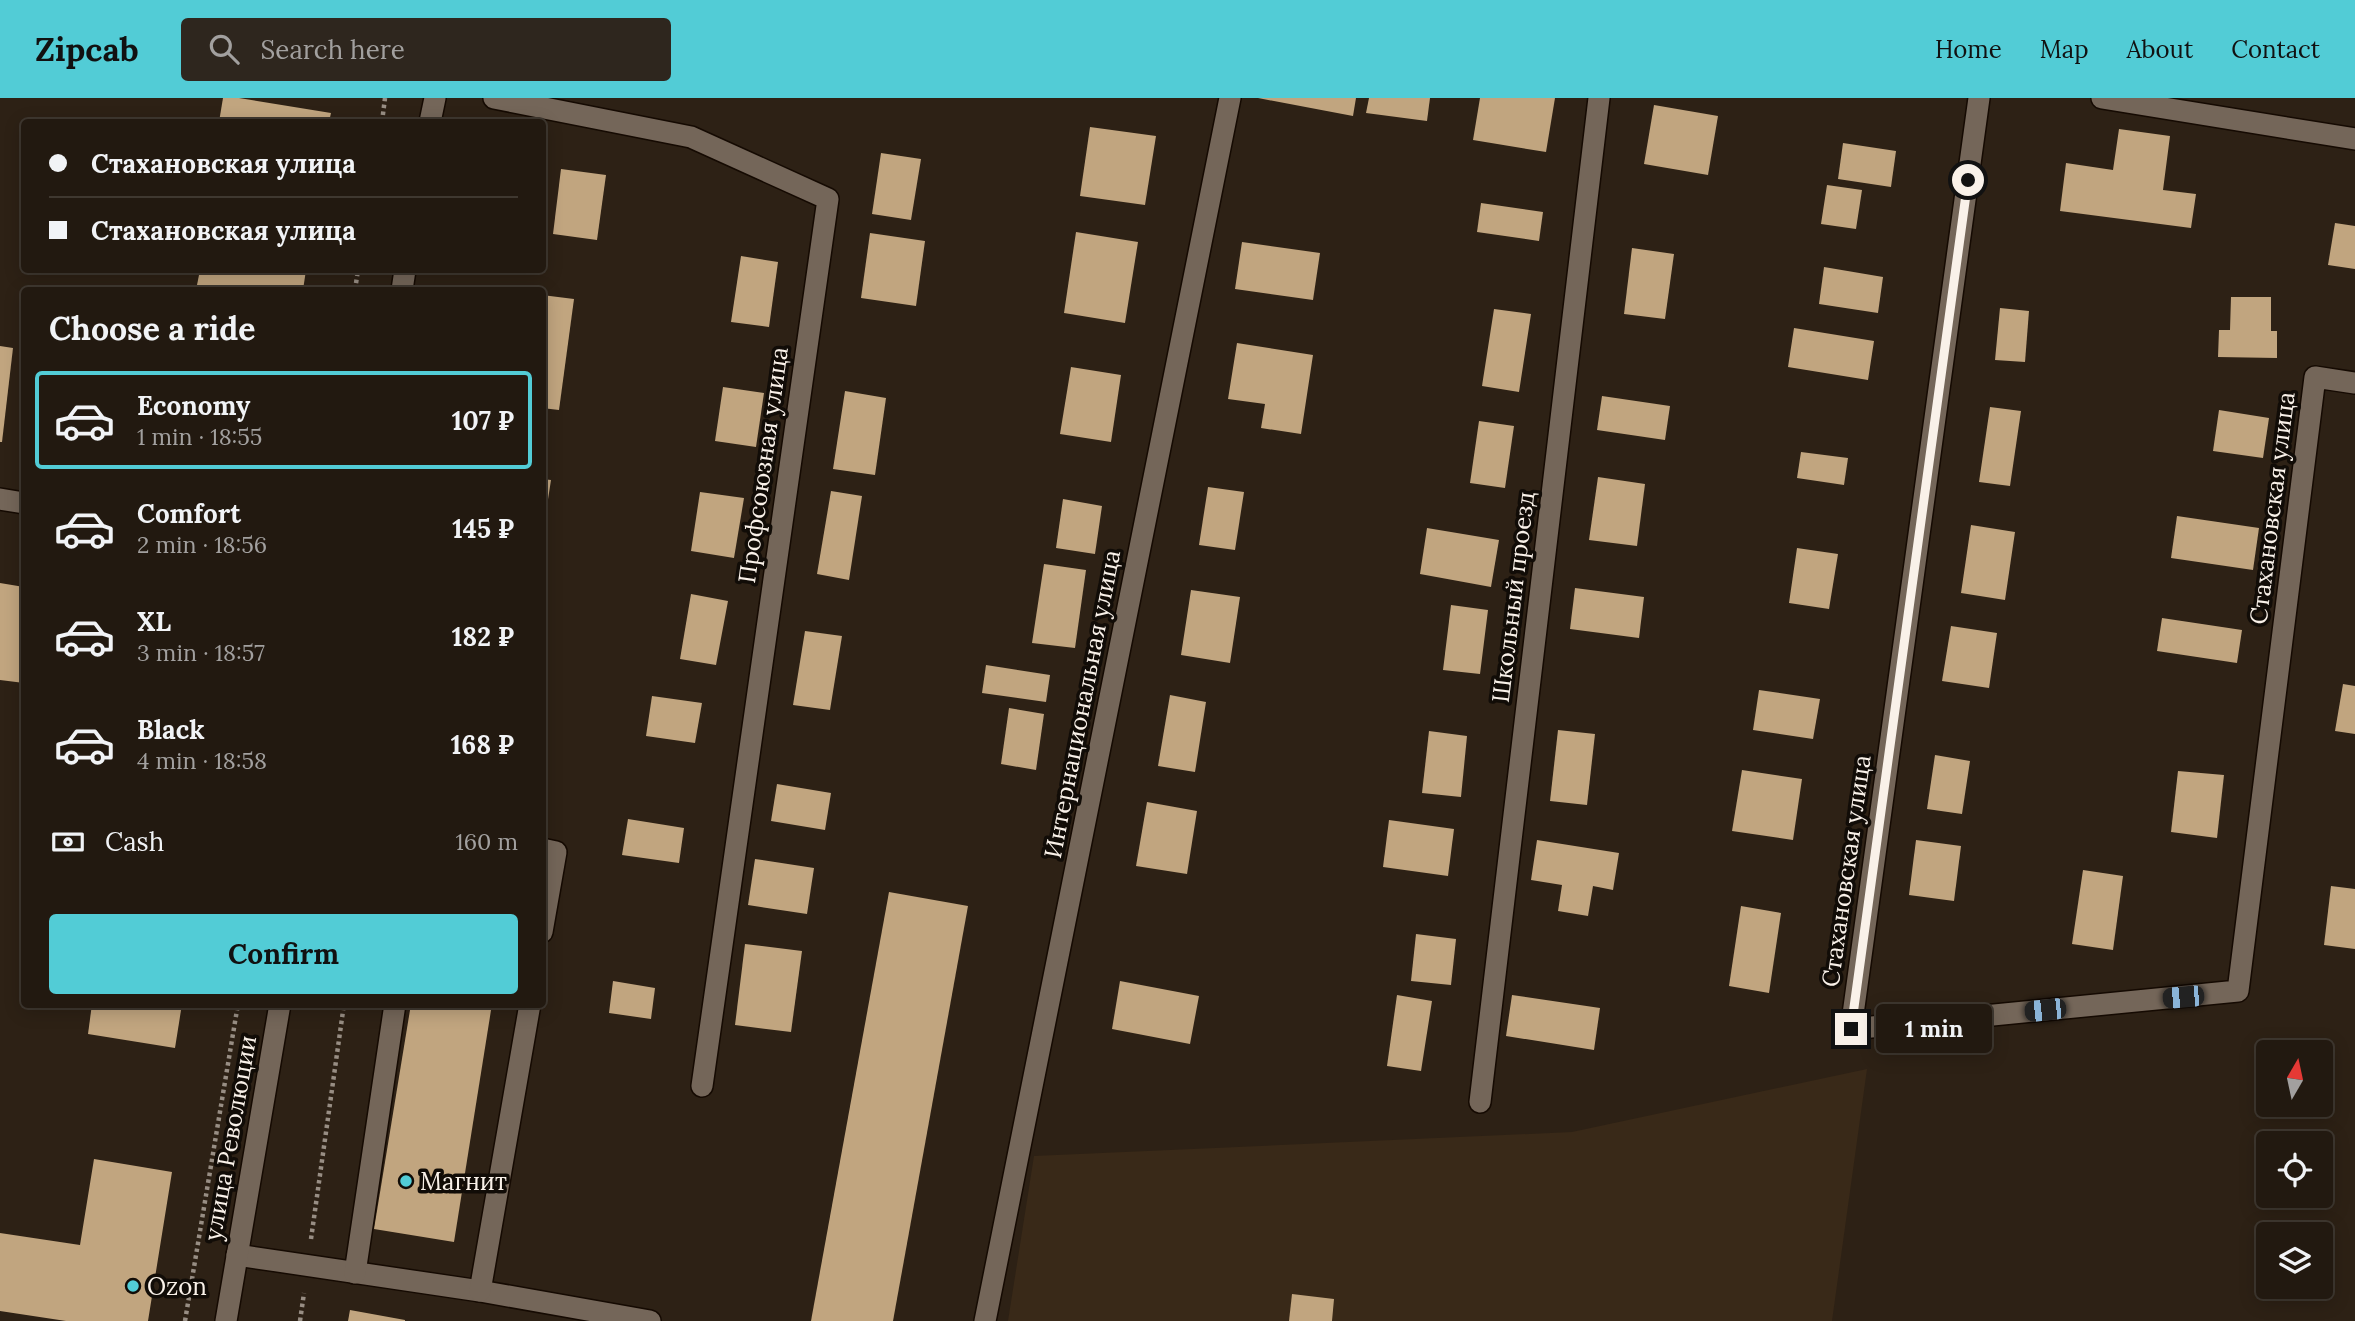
<!DOCTYPE html>
<meta charset="utf-8">
<style>
:root{--surface:#221910;--page:#2e261e;--text:#f1f3f6;--muted:#a2a09f;--line:#3f3830;--accent:#52ccd6}
body{margin:0;font-family:Lora,serif;background:var(--page);color:var(--text);height:100vh;display:flex;flex-direction:column;font-size:26px;white-space:nowrap}
*{box-sizing:border-box;margin:0}
p{font-size:23px;color:var(--muted)}
.icon{flex:none;width:38px;height:38px;fill:none;stroke:currentColor;stroke-width:2;stroke-linecap:round;stroke-linejoin:round}
.map{position:relative;flex:1;overflow:hidden}
.panel{position:absolute;left:21px;top:189px;width:525px;height:721px;display:flex;flex-direction:column;background:var(--surface);border-radius:7px;box-shadow:0 4px 18px #0003,0 0 0 2px var(--line)}
.panel>*{flex:none}
.top-card{position:absolute;left:21px;top:21px;width:525px;height:154px;border-radius:7px;box-shadow:0 4px 18px #0003,0 0 0 2px var(--line);display:grid;align-content:center;height:154px;padding:0 28px;background:var(--surface)}
.needle{width:46px;rotate:9deg}
.buttons{position:absolute;left:2256px;top:942px;display:grid;gap:14px}
.buttons a{display:grid;place-items:center;width:77px;height:77px;border-radius:7px;background:var(--surface);box-shadow:0 4px 18px #0003,0 0 0 2px var(--line);font-size:35px}
.end{position:absolute;width:32px;height:32px;margin:-16px;border:9px solid #f9f1e9;background:#111;box-shadow:0 0 0 4px #111}
.from{border-radius:50%}
.bubble{position:absolute;height:49px;border-radius:7px;background:var(--surface);box-shadow:0 4px 18px #0003,0 0 0 2px var(--line);font-size:23px;font-weight:700;line-height:49px;text-align:center}
.car{position:absolute;width:21px;height:42px;margin:-21px -10px;border-radius:9px;box-shadow:0 0 5px 2px #0007;background:linear-gradient(#222 24%,#8ab4d8 0 40%,#222 0 76%,#8ab4d8 0 86%,#222 0)}
.top-card b{display:flex;align-items:center;gap:24px;height:66px;font-size:26px}
.top-card b+b{border-top:2px solid var(--line)}
.top-card i{width:18px;height:18px;background:var(--text)}
ul{padding:0;list-style:none}
li{display:flex;align-items:center;gap:21px;height:98px;margin:0 14px 10px;padding:0 14px;border:4px solid transparent;border-radius:7px}
li div{flex:1}
li b{display:block;font-size:26px}
li em{font-style:normal;font-weight:700}
li.on{border-color:var(--accent)}
li>.icon{width:63px;height:63px;stroke-width:1.5}
h2{padding:0 28px;font-size:32px;line-height:84px}
.pay{display:flex;align-items:center;gap:18px;height:77px;padding:0 28px;font-size:26px}
.pay p{margin-inline-start:auto}
.cta{display:flex;gap:14px;margin-top:auto;padding:14px 28px}
.cta a{flex:1;height:80px;border-radius:7px;background:var(--accent);color:#111;font-size:28px;font-weight:700;line-height:80px;text-align:center}
header{display:flex;align-items:center;gap:42px;box-sizing:border-box;height:98px;padding:0 35px;background:var(--accent);color:#111}
header strong{font-size:33px}
nav{display:flex;gap:38px;margin-inline-start:auto;font-size:24px}
.search{width:490px;height:63px;background:var(--page);display:flex;align-items:center;gap:18px;box-sizing:border-box;padding:0 24px;border-radius:7px;color:var(--muted);font-size:26px}
.map>svg:first-child{display:block}
.built{fill:#392918}
.building{fill:#c1a57f}
.lines{fill:none;stroke-linecap:round;stroke-linejoin:round}
.minor-casing{stroke:#150a02;stroke-width:24}
.path{stroke:#988e84;stroke-width:4.5;stroke-dasharray:3.5 3.5;stroke-linecap:butt}
.minor{stroke:#746659;stroke-width:21}
.route{stroke:#f9f1e9;stroke-width:9}
.poi-dot{fill:#52ccd6;stroke:#110c07;stroke-width:2.5}
.labels{text-anchor:middle;dominant-baseline:central;stroke-width:7;stroke-linejoin:round;paint-order:stroke}
.street-label{font-size:24px;fill:#f9f1e9;stroke:#110c07}
.poi-label{font-size:24px;fill:#f9f1e9;stroke:#110c07;text-anchor:start}
</style>
<header>
<strong>Zipcab</strong>
<div class="search"><svg class="icon" aria-label="search" viewBox="0 0 24 24"><circle cx="10" cy="10" r="6"/><path d="M15 15l6 6"/></svg>Search here</div>
<nav><a>Home</a><a>Map</a><a>About</a><a>Contact</a></nav>
</header>
<div class="map">
<svg width="2355" height="1223" viewBox="0 0 2355 1223">
<rect width="100%" height="100%" fill="#2d2115"/>
<polygon class="built" points="1867,971 1832,1223 1008,1223 1034,1058 1572,1034"/>
<g class="building">
<polygon points="223,0 239,0 331,15 329,24 219,24"/>
<polygon points="1258,0 1356,0 1353,18"/>
<polygon points="1369,0 1430,0 1427,23 1366,15"/>
<polygon points="1480,0 1555,0 1546,54 1473,42"/>
<polygon points="1654,7 1718,18 1708,77 1644,66"/>
<polygon points="1090,29 1156,38 1145,107 1080,98"/>
<polygon points="2119,31 2170,38 2163,92 2196,96 2191,130 2060,113 2066,65 2113,72"/>
<polygon points="1843,45 1896,53 1891,89 1838,81"/>
<polygon points="881,55 921,61 911,122 872,116"/>
<polygon points="561,71 606,77 597,142 553,136"/>
<polygon points="1827,87 1862,92 1856,131 1821,126"/>
<polygon points="1481,105 1543,114 1539,143 1477,134"/>
<polygon points="2335,125 2355,128 2355,171 2328,167"/>
<polygon points="1076,134 1138,144 1125,225 1064,215"/>
<polygon points="870,135 925,143 916,208 861,200"/>
<polygon points="1242,144 1320,155 1313,202 1235,191"/>
<polygon points="1632,150 1674,156 1665,221 1624,216"/>
<polygon points="741,158 778,164 769,229 731,224"/>
<polygon points="1824,169 1883,179 1878,215 1819,206"/>
<polygon points="200,172 306,172 303,192 196,192"/>
<polygon points="542,197 574,201 559,312 542,310"/>
<polygon points="2231,199 2271,199 2271,233 2277,233 2277,260 2218,259 2219,232 2230,232"/>
<polygon points="2000,210 2029,213 2025,264 1995,262"/>
<polygon points="1494,211 1531,216 1519,294 1482,288"/>
<polygon points="1794,230 1874,243 1868,282 1788,269"/>
<polygon points="1237,245 1313,257 1301,336 1261,330 1265,306 1228,301"/>
<polygon points="0,248 13,250 2,344 0,344"/>
<polygon points="1071,269 1121,277 1111,344 1060,336"/>
<polygon points="723,289 764,295 756,349 715,343"/>
<polygon points="845,293 886,300 875,377 833,371"/>
<polygon points="1602,298 1670,308 1665,342 1597,332"/>
<polygon points="1990,309 2021,313 2010,388 1979,384"/>
<polygon points="2219,312 2269,320 2263,360 2213,353"/>
<polygon points="1479,323 1514,328 1505,390 1470,385"/>
<polygon points="1801,354 1848,360 1844,387 1797,380"/>
<polygon points="1598,379 1645,386 1637,448 1589,442"/>
<polygon points="542,381 551,382 544,427 542,427"/>
<polygon points="1208,389 1244,394 1235,452 1199,447"/>
<polygon points="831,393 862,398 849,482 817,476"/>
<polygon points="700,394 744,400 734,460 691,453"/>
<polygon points="1063,401 1102,408 1095,456 1056,450"/>
<polygon points="2177,418 2259,430 2253,472 2171,460"/>
<polygon points="1971,427 2015,434 2005,502 1961,495"/>
<polygon points="1427,430 1499,442 1491,489 1420,476"/>
<polygon points="1797,450 1838,456 1829,511 1789,505"/>
<polygon points="1044,466 1086,472 1075,550 1032,545"/>
<polygon points="0,485 24,489 24,585 0,582"/>
<polygon points="1575,490 1644,499 1639,540 1570,531"/>
<polygon points="1191,492 1240,499 1230,565 1181,557"/>
<polygon points="691,496 728,503 716,567 680,561"/>
<polygon points="1451,507 1488,512 1480,576 1443,572"/>
<polygon points="2162,520 2242,532 2237,565 2157,553"/>
<polygon points="1951,528 1997,535 1989,590 1942,583"/>
<polygon points="805,533 842,538 830,612 793,607"/>
<polygon points="986,567 1050,577 1046,604 982,595"/>
<polygon points="2343,586 2355,588 2355,636 2335,633"/>
<polygon points="1759,592 1820,601 1813,641 1753,632"/>
<polygon points="1170,597 1206,604 1195,674 1158,668"/>
<polygon points="652,598 702,605 695,645 646,638"/>
<polygon points="1009,610 1044,616 1036,672 1001,666"/>
<polygon points="1558,632 1595,636 1587,707 1550,703"/>
<polygon points="1429,633 1467,638 1461,699 1422,695"/>
<polygon points="1935,657 1970,663 1962,716 1927,711"/>
<polygon points="1742,672 1802,681 1793,742 1732,733"/>
<polygon points="2178,673 2224,677 2217,740 2171,734"/>
<polygon points="777,686 831,695 825,732 771,723"/>
<polygon points="1147,704 1197,713 1187,776 1136,768"/>
<polygon points="628,721 684,730 679,765 622,757"/>
<polygon points="1389,722 1454,731 1448,778 1383,769"/>
<polygon points="1537,742 1619,755 1613,792 1593,788 1588,818 1558,813 1562,787 1531,782"/>
<polygon points="1916,742 1961,748 1954,803 1909,797"/>
<polygon points="755,761 814,770 807,816 748,807"/>
<polygon points="2083,772 2123,778 2113,852 2072,846"/>
<polygon points="2331,788 2355,791 2355,851 2324,847"/>
<polygon points="889,794 968,808 893,1223 811,1223"/>
<polygon points="1741,808 1781,815 1769,895 1729,888"/>
<polygon points="1416,836 1456,841 1451,887 1411,883"/>
<polygon points="745,846 802,853 791,934 735,927"/>
<polygon points="613,883 655,890 651,921 609,915"/>
<polygon points="1120,883 1199,898 1190,946 1112,931"/>
<polygon points="1397,897 1432,903 1421,973 1387,968"/>
<polygon points="1512,897 1600,910 1594,952 1506,938"/>
<polygon points="92,906 182,906 175,950 88,936"/>
<polygon points="411,906 492,906 454,1144 374,1131"/>
<polygon points="94,1061 172,1074 148,1223 66,1223 0,1213 0,1135 80,1147"/>
<polygon points="1292,1196 1334,1201 1332,1223 1289,1223"/>
<polygon points="350,1212 405,1222 405,1223 348,1223"/>
</g>
<g class="lines">
<g class="minor-casing">
<g id="minor">
<polyline points="494,0 691,39 828,101 702,988"/>
<polyline points="1979,0 1851,931 2238,893 2315,279 2355,285"/>
<polyline points="2102,0 2355,41"/>
<polyline points="430,24 435,0"/>
<polyline points="402,192 405,172"/>
<polyline points="0,401 24,405"/>
<polyline points="542,751 556,754 542,834"/>
<polyline points="1480,1004 1599,0"/>
<polyline points="237,1157 480,1193 650,1223"/>
<polyline points="355,1175 395,906"/>
<polyline points="480,1193 530,906"/>
<polyline points="226,1223 280,906"/>
<polyline points="985,1223 1230,0"/>
</g>
</g>
<g class="path">
<polyline points="382,24 385,0"/>
<polyline points="355,192 358,172"/>
<polyline points="311,1141 344,906"/>
<polyline points="185,1223 238,906"/>
<polyline points="300,1223 304,1195"/>
</g>
<use href="#minor" class="minor"/>
</g>
<g class="lines">
<polyline class="route" points="1851,931 1968,82"/>
</g>
<g class="poi-dot">
<circle cx="406" cy="1083" r="7"/>
<circle cx="133" cy="1188" r="7"/>
</g>
<g class="labels">
<g class="street-label">
<text transform="translate(763 367) rotate(-82)">Профсоюзная улица</text>
<text transform="translate(2272 410) rotate(-83)">Стахановская улица</text>
<text transform="translate(1513 499) rotate(-83)">Школьный проезд</text>
<text transform="translate(1082 606) rotate(-79)">Интернациональная улица</text>
<text transform="translate(1846 773) rotate(-82)">Стахановская улица</text>
<text transform="translate(230 1040) rotate(-80)">улица Революции</text>
</g>
<g class="poi-label">
<text x="420" y="1083">Магнит</text>
<text x="147" y="1188">Ozon</text>
</g>
</g>
</svg>
<div class="buttons">
<a><svg class="needle" viewBox="-14 -14 28 28"><path d="M0-13l5 13h-10z" fill="#e53935"/><path d="M0 13l5-13h-10z" fill="#a2a09f"/></svg></a>
<a><svg class="icon" aria-label="locate" viewBox="0 0 24 24"><circle cx="12" cy="12" r="6"/><path d="M12 2v4M12 18v4M2 12h4M18 12h4"/></svg></a>
<a><svg class="icon" aria-label="layers" viewBox="0 0 24 24"><path d="M12 4l9 5-9 5-9-5zM3 14l9 5 9-5"/></svg></a>
</div>
<i class="end from" style="left:1968px;top:82px"></i>
<i class="end" style="left:1851px;top:931px"></i>
<div class="bubble" style="left:1876px;top:906px;width:116px">1 min</div>
<i class="car" style="left:2183px;top:899px;rotate:265deg"></i>
<i class="car" style="left:2045px;top:912px;rotate:264deg"></i>
<div class="top-card">
<b><i class="from"></i>Стахановская улица</b>
<b><i></i>Стахановская улица</b>
</div>
<section class="panel">
<h2>Choose a ride</h2>
<ul>
<li class="on"><svg class="icon" aria-label="car" viewBox="0 0 24 24"><path d="M5 17H2v-5l4-1 3-4h7l3 4 3 1v5h-3M9 17h6M6 11h13"/><circle cx="7" cy="17" r="2"/><circle cx="17" cy="17" r="2"/></svg><div><b>Economy</b><p>1 min · 18:55</p></div><em>107 ₽</em></li>
<li><svg class="icon" aria-label="car" viewBox="0 0 24 24"><path d="M5 17H2v-5l4-1 3-4h7l3 4 3 1v5h-3M9 17h6M6 11h13"/><circle cx="7" cy="17" r="2"/><circle cx="17" cy="17" r="2"/></svg><div><b>Comfort</b><p>2 min · 18:56</p></div><em>145 ₽</em></li>
<li><svg class="icon" aria-label="car" viewBox="0 0 24 24"><path d="M5 17H2v-5l4-1 3-4h7l3 4 3 1v5h-3M9 17h6M6 11h13"/><circle cx="7" cy="17" r="2"/><circle cx="17" cy="17" r="2"/></svg><div><b>XL</b><p>3 min · 18:57</p></div><em>182 ₽</em></li>
<li><svg class="icon" aria-label="car" viewBox="0 0 24 24"><path d="M5 17H2v-5l4-1 3-4h7l3 4 3 1v5h-3M9 17h6M6 11h13"/><circle cx="7" cy="17" r="2"/><circle cx="17" cy="17" r="2"/></svg><div><b>Black</b><p>4 min · 18:58</p></div><em>168 ₽</em></li>
</ul>
<div class="pay"><svg class="icon" aria-label="cash" viewBox="0 0 24 24"><path d="M3 7h18v10H3z"/><circle cx="12" cy="12" r="2"/></svg>Cash<p>160 m</p></div>
<div class="cta"><a>Confirm</a></div>
</section>
</div>
